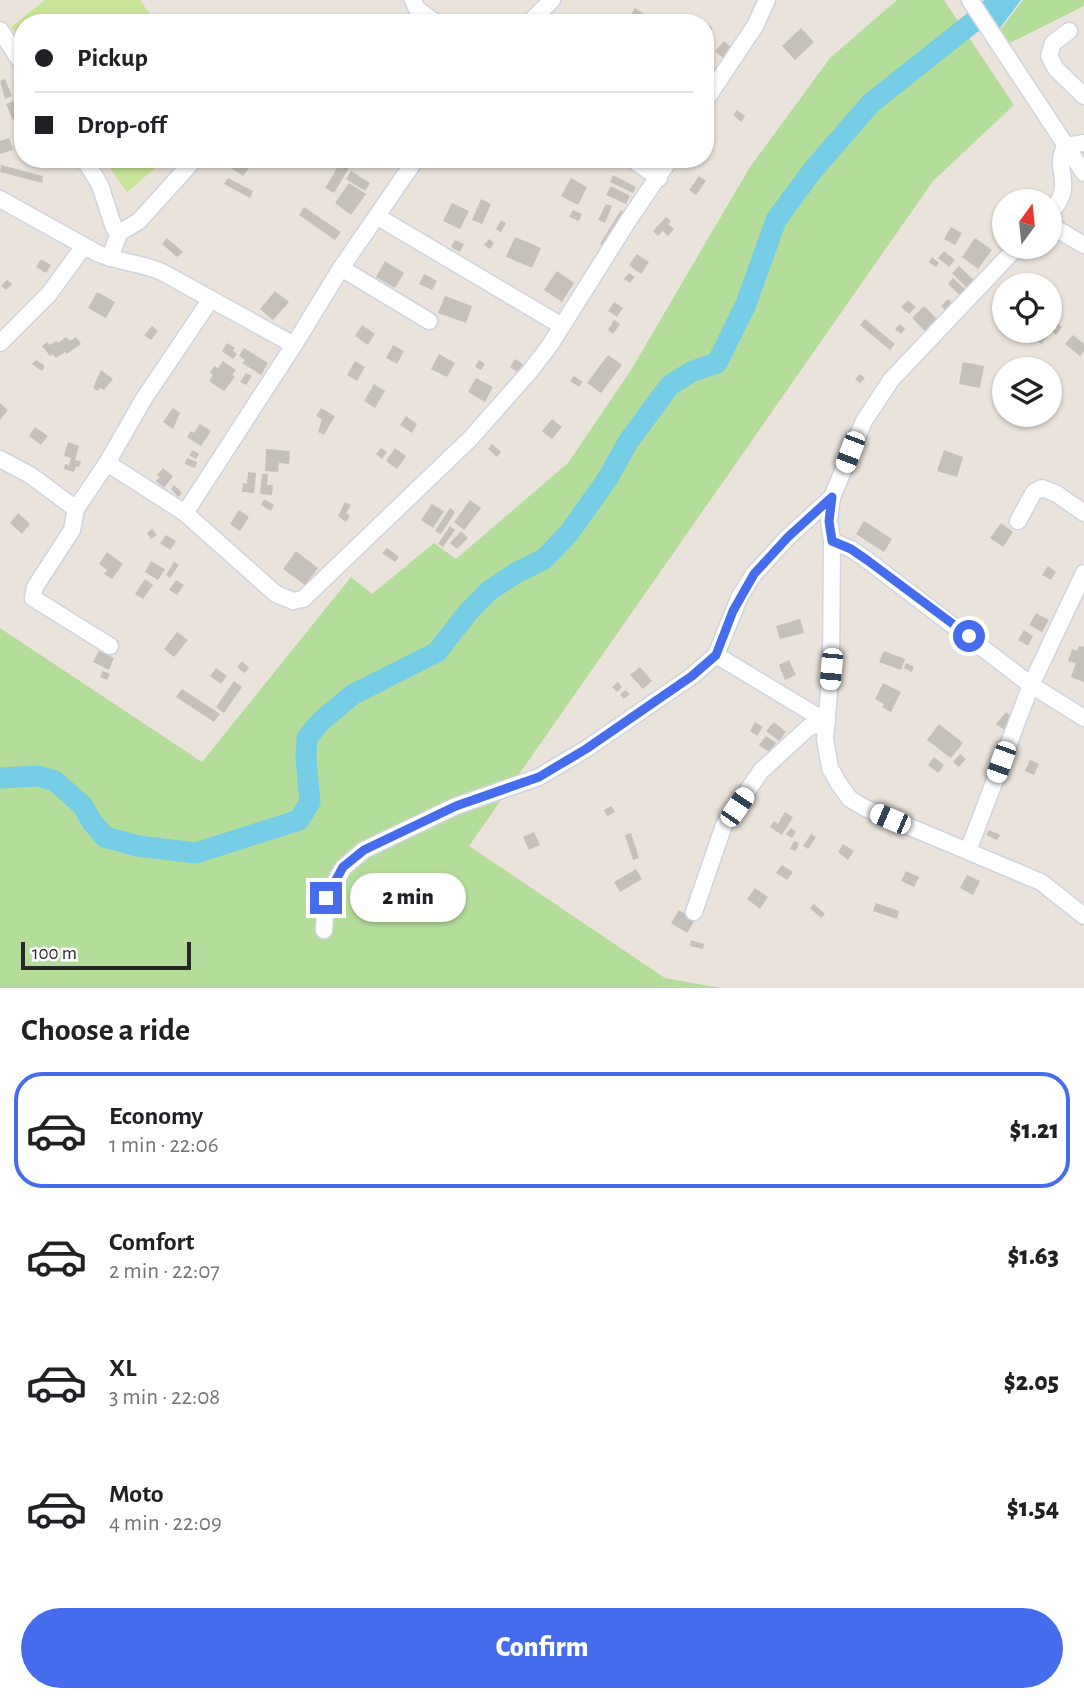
<!DOCTYPE html>
<meta charset="utf-8">
<style>
:root{--surface:#fff;--page:#f6f6f6;--text:#202124;--muted:#757577;--line:#e0e0e0;--accent:#456cec}
body{margin:0;font-family:"Alegreya Sans",sans-serif;background:var(--page);color:var(--text);height:100vh;display:flex;flex-direction:column;font-size:26px;white-space:nowrap}
*{box-sizing:border-box;margin:0}
p{font-size:23px;color:var(--muted)}
.icon{flex:none;width:38px;height:38px;fill:none;stroke:currentColor;stroke-width:2;stroke-linecap:round;stroke-linejoin:round}
.map{position:relative;height:988px;overflow:hidden}
.details{display:flex;flex-direction:column;background:var(--surface);flex:1}
.details>*{flex:none}
.top-card{position:absolute;left:14px;top:14px;width:700px;height:154px;border-radius:28px;box-shadow:0 2px 5px #0004;display:grid;align-content:center;height:154px;padding:0 21px;background:var(--surface)}
.needle{width:46px;rotate:15deg}
.controls{position:absolute;left:992px;top:189px;display:grid;gap:14px}
.controls a{display:grid;place-items:center;width:70px;height:70px;border-radius:50%;background:var(--surface);box-shadow:0 2px 5px #0004;font-size:35px}
.scale{position:absolute;left:21px;bottom:18px;width:170px;box-sizing:border-box;padding-left:7px;border:4px solid #282828;border-top:0;font-size:19px;line-height:24px;white-space:nowrap;color:#282828;-webkit-text-stroke:5px #fff;paint-order:stroke}
.end{position:absolute;width:32px;height:32px;margin:-16px;border:9px solid #456cec;background:#fff;box-shadow:0 0 0 4px #fff}
.from{border-radius:50%}
.bubble{position:absolute;height:49px;border-radius:24px;background:var(--surface);box-shadow:0 2px 5px #0004;font-size:23px;font-weight:800;line-height:49px;text-align:center}
.car{position:absolute;width:21px;height:42px;margin:-21px -10px;border-radius:9px;box-shadow:0 0 5px 2px #0007;background:linear-gradient(#fff 24%,#345 0 40%,#fff 0 76%,#345 0 86%,#fff 0)}
.top-card b{display:flex;align-items:center;gap:24px;height:66px;font-size:26px}
.top-card b+b{border-top:2px solid var(--line)}
.top-card i{width:18px;height:18px;background:var(--text)}
ul{padding:0;list-style:none}
li{display:flex;align-items:center;gap:21px;height:116px;margin:0 14px 10px;padding:0 7px;border:4px solid transparent;border-radius:28px}
li div{flex:1}
li b{display:block;font-size:26px}
li em{font-style:normal;font-weight:800}
li.selected{border-color:var(--accent)}
li>.icon{width:63px;height:63px;stroke-width:1.5}
h2{padding:0 21px;font-size:32px;line-height:84px}
.primary-button{display:flex;gap:14px;margin-top:auto;padding:14px 21px}
.primary-button a{flex:1;height:80px;border-radius:42px;background:var(--accent);color:#fff;font-size:28px;font-weight:800;line-height:80px;text-align:center}
.map>svg:first-child{display:block}
.green{fill:#b4dd9b}
.pitch{fill:#c6e397}
.water{fill:#74cce5}
.lines{fill:none;stroke-linecap:round;stroke-linejoin:round}
.river{stroke:#74cce5;stroke-width:21}
.building{fill:#c5c0ba}
.minor-casing{stroke:#d0d4e0;stroke-width:19}
.minor{stroke:#fff;stroke-width:16}
.route{stroke:#456cec;stroke-width:9}
</style>
<div class="map">
<svg width="1084" height="988" viewBox="0 0 1084 988">
<rect width="100%" height="100%" fill="#eae3db"/>
<g class="green">
<polygon points="897,0 944,0 1014,105 933,181 469,846 665,978 721,988 0,988 0,628 202,762 351,577 372,594 434,543 456,559 568,463 631,370 750,167 830,58"/>
<polygon points="1023,0 1084,0 1084,6 1006,45 998,33"/>
</g>
<g class="pitch">
<polygon points="45,0 140,0 156,23 23,23 23,44 11,27"/>
<polygon points="104,159 166,159 127,192"/>
</g>
<polygon class="water" points="992,0 1021,0 997,32 982,11"/>
<g class="lines">
<polyline class="river" points="0,778 38,776 55,781 83,806 92,822 105,837 138,846 196,853 299,820 310,802 306,759 307,738 320,722 352,695 437,652 469,611 490,590 516,573 544,559 569,533 608,478 628,442 670,385 693,371 717,363 746,304 776,220 812,171 871,103 1001,0"/>
</g>
<g class="building">
<polygon points="635,8 653,20 651,23 630,23 627,21"/>
<polygon points="705,23 712,28 705,38"/>
<polygon points="801,28 814,42 795,60 782,46"/>
<polygon points="724,41 733,49 724,59 715,51"/>
<polygon points="5,79 12,96 5,99 0,81"/>
<polygon points="13,101 19,117 13,120 6,104"/>
<polygon points="737,110 745,116 741,122 733,115"/>
<polygon points="23,133 23,146 18,147 14,136"/>
<polygon points="9,138 13,150 0,154 0,141"/>
<polygon points="237,159 250,159 253,162 243,176 231,168"/>
<polygon points="340,163 349,168 334,193 325,188"/>
<polygon points="1,165 43,176 42,183 0,172"/>
<polygon points="351,171 370,183 365,191 346,179"/>
<polygon points="613,175 636,187 633,193 610,182"/>
<polygon points="699,176 706,181 696,195 689,190"/>
<polygon points="228,178 253,191 250,198 224,184"/>
<polygon points="571,178 587,187 578,205 561,196"/>
<polygon points="349,183 366,194 351,215 335,203"/>
<polygon points="611,186 630,196 626,204 606,195"/>
<polygon points="481,199 491,204 482,224 472,220"/>
<polygon points="452,203 469,211 460,229 443,221"/>
<polygon points="606,204 612,206 605,223 598,220"/>
<polygon points="304,207 341,232 335,240 299,215"/>
<polygon points="573,210 582,214 579,221 569,217"/>
<polygon points="621,210 629,215 608,249 600,244"/>
<polygon points="666,217 671,221 668,224 674,229 668,236 663,231 658,236 653,231"/>
<polygon points="501,220 506,223 501,232 496,229"/>
<polygon points="951,227 962,233 955,245 944,239"/>
<polygon points="515,237 541,248 532,268 506,257"/>
<polygon points="167,238 183,252 177,257 162,244"/>
<polygon points="975,238 992,250 978,269 962,257"/>
<polygon points="489,239 494,243 490,249 484,245"/>
<polygon points="455,240 464,244 460,252 451,247"/>
<polygon points="944,251 955,260 949,267 938,258"/>
<polygon points="637,254 649,262 641,274 629,265"/>
<polygon points="932,257 939,263 936,267 929,262"/>
<polygon points="41,259 51,265 46,273 36,267"/>
<polygon points="385,261 404,273 395,288 376,277"/>
<polygon points="959,266 979,285 972,293 952,273"/>
<polygon points="557,271 574,283 562,302 544,290"/>
<polygon points="629,273 635,277 630,283 624,279"/>
<polygon points="424,274 437,281 432,290 419,284"/>
<polygon points="953,278 970,294 965,300 948,284"/>
<polygon points="7,280 12,284 6,290 1,286"/>
<polygon points="275,291 289,302 273,320 260,309"/>
<polygon points="97,292 115,302 106,318 88,308"/>
<polygon points="445,296 472,306 466,323 438,313"/>
<polygon points="948,299 955,306 948,313 941,306"/>
<polygon points="908,300 916,307 909,314 901,307"/>
<polygon points="614,302 623,308 617,317 608,311"/>
<polygon points="924,306 939,321 927,333 912,318"/>
<polygon points="1050,318 1062,327 1056,335 1050,330"/>
<polygon points="865,319 895,344 890,350 860,325"/>
<polygon points="614,320 620,324 613,334 608,330"/>
<polygon points="900,324 905,329 901,334 895,329"/>
<polygon points="362,325 375,334 368,345 355,336"/>
<polygon points="152,326 158,331 151,340 144,335"/>
<polygon points="1035,331 1041,331 1048,336 1041,344 1031,336"/>
<polygon points="1073,335 1084,344 1084,351 1080,356 1065,344"/>
<polygon points="66,337 70,341 76,337 81,344 67,354 65,352 56,358 52,354 50,356 42,346 47,342 50,345 56,341 58,343"/>
<polygon points="227,343 235,348 233,351 237,354 233,359 222,351"/>
<polygon points="393,345 404,351 397,364 386,358"/>
<polygon points="244,348 268,363 261,375 242,363 245,360 239,356"/>
<polygon points="439,354 455,363 447,377 431,369"/>
<polygon points="608,355 622,365 601,393 587,383"/>
<polygon points="515,359 523,364 518,372 510,367"/>
<polygon points="36,360 45,366 42,371 32,364"/>
<polygon points="479,360 485,364 481,370 475,367"/>
<polygon points="223,361 236,370 232,375 235,377 224,391 209,381 213,375 210,373 214,366 218,368"/>
<polygon points="355,361 365,367 357,381 347,375"/>
<polygon points="963,362 984,366 980,388 959,384"/>
<polygon points="1045,362 1054,371 1050,375 1050,369 1038,369"/>
<polygon points="101,370 113,379 104,390 100,388 98,391 93,388"/>
<polygon points="246,373 252,376 246,385 240,382"/>
<polygon points="860,374 865,378 860,383 855,379"/>
<polygon points="574,376 583,382 579,387 570,381"/>
<polygon points="476,378 493,387 485,402 468,392"/>
<polygon points="374,384 385,391 375,408 364,401"/>
<polygon points="0,403 8,410 0,420"/>
<polygon points="173,408 180,413 173,429 163,422"/>
<polygon points="321,408 335,416 324,435 318,432 322,419 316,416"/>
<polygon points="406,416 417,424 412,433 400,425"/>
<polygon points="552,419 562,427 552,439 542,431"/>
<polygon points="200,424 211,431 201,446 187,437 191,431 194,433"/>
<polygon points="35,427 48,436 41,445 29,436"/>
<polygon points="68,442 79,446 75,460 81,461 79,467 76,466 74,472 64,469 65,464 69,465 71,458 64,456"/>
<polygon points="492,444 501,452 497,457 488,449"/>
<polygon points="381,448 387,452 382,459 376,454"/>
<polygon points="395,448 406,456 397,469 386,461"/>
<polygon points="266,449 290,451 289,464 279,463 278,472 265,471"/>
<polygon points="193,450 199,454 196,459 189,455"/>
<polygon points="944,450 963,457 957,477 937,471"/>
<polygon points="187,458 197,462 195,468 185,464"/>
<polygon points="163,468 173,476 164,488 156,481 160,477 157,475"/>
<polygon points="248,472 256,473 254,493 242,492 243,483 247,484"/>
<polygon points="262,474 268,474 267,485 273,485 272,495 260,494"/>
<polygon points="174,485 182,493 178,497 171,489"/>
<polygon points="264,499 274,505 271,511 261,505"/>
<polygon points="470,500 481,508 464,530 454,522"/>
<polygon points="345,502 351,505 346,513 350,516 346,522 338,516"/>
<polygon points="432,504 444,511 433,528 421,520"/>
<polygon points="450,508 455,512 441,534 435,531"/>
<polygon points="239,510 249,517 240,531 230,524"/>
<polygon points="18,513 30,524 22,534 10,523"/>
<polygon points="864,521 892,539 884,552 856,534"/>
<polygon points="1001,523 1013,532 1003,547 990,538"/>
<polygon points="450,526 455,530 443,547 438,544"/>
<polygon points="152,529 157,535 151,539 147,533"/>
<polygon points="461,531 468,538 457,549 450,543"/>
<polygon points="166,535 176,541 170,550 160,543"/>
<polygon points="387,548 399,557 395,562 382,553"/>
<polygon points="296,551 318,568 305,585 283,569"/>
<polygon points="107,552 123,564 112,579 104,574 107,570 99,564"/>
<polygon points="151,561 165,569 158,580 145,572"/>
<polygon points="174,562 179,565 170,578 166,575"/>
<polygon points="1048,566 1056,572 1051,580 1042,575"/>
<polygon points="145,579 153,585 143,599 135,594"/>
<polygon points="176,580 184,585 177,595 169,590"/>
<polygon points="1036,613 1049,620 1042,632 1029,625"/>
<polygon points="800,619 804,633 780,639 776,626"/>
<polygon points="1024,630 1033,636 1028,646 1018,640"/>
<polygon points="177,632 188,640 174,657 164,649"/>
<polygon points="1079,646 1084,647 1084,682 1071,677 1076,663 1068,661 1072,649 1077,651"/>
<polygon points="99,651 114,658 109,670 93,662"/>
<polygon points="884,651 905,659 901,670 879,662"/>
<polygon points="789,660 796,675 785,680 779,665"/>
<polygon points="242,661 249,668 244,673 237,667"/>
<polygon points="906,663 914,667 912,672 904,668"/>
<polygon points="640,667 652,681 643,689 630,675"/>
<polygon points="216,668 227,676 221,684 210,676"/>
<polygon points="103,671 110,674 107,680 100,677"/>
<polygon points="234,681 242,687 224,713 216,707"/>
<polygon points="618,682 622,687 617,692 612,687"/>
<polygon points="883,683 901,692 891,712 882,707 884,704 875,699"/>
<polygon points="182,689 220,714 214,722 176,697"/>
<polygon points="625,690 630,694 624,699 620,695"/>
<polygon points="1006,712 1015,719 1006,731 996,724"/>
<polygon points="755,722 763,727 757,736 750,731"/>
<polygon points="774,722 786,732 779,741 766,731"/>
<polygon points="939,724 963,743 951,758 927,740"/>
<polygon points="766,736 776,743 769,752 759,745"/>
<polygon points="960,754 966,759 959,767 953,762"/>
<polygon points="934,757 944,765 938,773 928,765"/>
<polygon points="1030,760 1039,764 1034,775 1025,771"/>
<polygon points="611,806 615,812 607,816 604,810"/>
<polygon points="785,812 793,817 782,835 770,827 774,821 778,824"/>
<polygon points="791,828 796,832 792,838 786,834"/>
<polygon points="989,830 1000,835 997,840 986,835"/>
<polygon points="534,832 540,845 529,850 523,837"/>
<polygon points="631,833 639,858 633,860 625,835"/>
<polygon points="811,834 816,837 808,849 803,846"/>
<polygon points="794,841 799,843 796,851 790,849"/>
<polygon points="843,844 854,851 848,860 838,852"/>
<polygon points="782,865 793,872 787,880 776,873"/>
<polygon points="636,869 642,879 620,892 614,882"/>
<polygon points="906,871 919,877 914,887 901,881"/>
<polygon points="967,875 980,881 973,895 960,888"/>
<polygon points="755,888 768,897 760,909 747,899"/>
<polygon points="876,903 899,911 897,919 873,911"/>
<polygon points="814,904 825,914 821,918 810,908"/>
<polygon points="679,910 695,920 687,933 671,923"/>
<polygon points="691,940 704,944 703,949 690,946"/>
</g>
<g class="lines">
<g class="minor-casing">
<g id="minor">
<polyline points="413,0 417,9 436,23"/>
<polyline points="970,0 1084,173"/>
<polyline points="529,23 552,0"/>
<polyline points="0,30 23,65"/>
<polyline points="1069,31 1053,43 1049,56 1056,69 1084,96"/>
<polyline points="705,101 755,26 767,0"/>
<polyline points="84,159 100,185 114,228 119,233 110,258"/>
<polyline points="631,159 659,178"/>
<path d="M0,199L97,253C118,262 141,263 162,272L294,345"/>
<path d="M1050,214C1056,206 1063,197 1063,187C1064,171 1056,161 1066,146L1084,143"/>
<polyline points="378,217 562,326"/>
<polyline points="1050,225 1084,245"/>
<polyline points="119,233 139,221 195,159"/>
<polyline points="1017,247 891,380 864,421 832,497 829,521 832,541 831,669 825,739 830,768 839,784 850,799 865,808 1041,882 1084,916"/>
<polyline points="341,268 429,321"/>
<polyline points="0,343 49,294 84,246"/>
<polyline points="0,459 30,475 76,509 107,463 185,513 276,594 293,601 303,599 470,439 531,370 550,345 628,221 670,159"/>
<polyline points="107,463 143,400 211,299"/>
<polyline points="76,509 72,530 35,587 33,598 110,646"/>
<polyline points="185,513 294,345 341,268 416,159"/>
<polyline points="1018,521 1034,492 1042,488 1057,494 1084,513"/>
<polyline points="832,541 851,549 867,560 1031,685 1084,718"/>
<polyline points="968,851 1031,685 1084,573"/>
<polyline points="694,912 724,825 761,771 809,727 827,722 716,655"/>
<polyline points="324,930 326,898 343,868 364,850 456,806 539,777 586,749 692,676 716,655 740,596 754,574 788,537 832,497"/>
</g>
</g>
<use href="#minor" class="minor"/>
</g>
<g class="lines">
<polyline class="route" points="326,898 343,867 364,850 456,806 539,777 586,749 692,676 716,655 733,611 754,574 788,537 832,497 829,521 832,541 851,549 867,560 969,636"/>
</g>
</svg>
<div class="controls">
<a><svg class="needle" viewBox="-14 -14 28 28"><path d="M0-13l5 13h-10z" fill="#e53935"/><path d="M0 13l5-13h-10z" fill="#757577"/></svg></a>
<a><svg class="icon" aria-label="locate" viewBox="0 0 24 24"><circle cx="12" cy="12" r="6"/><path d="M12 2v4M12 18v4M2 12h4M18 12h4"/></svg></a>
<a><svg class="icon" aria-label="layers" viewBox="0 0 24 24"><path d="M12 4l9 5-9 5-9-5zM3 14l9 5 9-5"/></svg></a>
</div>
<div class="scale">100 m</div>
<i class="end from" style="left:969px;top:636px"></i>
<i class="end" style="left:326px;top:898px"></i>
<div class="bubble" style="left:350px;top:873px;width:116px">2 min</div>
<i class="car" style="left:850px;top:452px;rotate:201deg"></i>
<i class="car" style="left:831px;top:669px;rotate:185deg"></i>
<i class="car" style="left:1001px;top:762px;rotate:200deg"></i>
<i class="car" style="left:737px;top:807px;rotate:34deg"></i>
<i class="car" style="left:890px;top:819px;rotate:293deg"></i>
<div class="top-card">
<b><i class="from"></i>Pickup</b>
<b><i></i>Drop-off</b>
</div>
</div>
<section class="details">
<h2>Choose a ride</h2>
<ul>
<li class="selected"><svg class="icon" aria-label="car" viewBox="0 0 24 24"><path d="M5 17H2v-5l4-1 3-4h7l3 4 3 1v5h-3M9 17h6M6 11h13"/><circle cx="7" cy="17" r="2"/><circle cx="17" cy="17" r="2"/></svg><div><b>Economy</b><p>1 min · 22:06</p></div><em>$1.21</em></li>
<li><svg class="icon" aria-label="car" viewBox="0 0 24 24"><path d="M5 17H2v-5l4-1 3-4h7l3 4 3 1v5h-3M9 17h6M6 11h13"/><circle cx="7" cy="17" r="2"/><circle cx="17" cy="17" r="2"/></svg><div><b>Comfort</b><p>2 min · 22:07</p></div><em>$1.63</em></li>
<li><svg class="icon" aria-label="car" viewBox="0 0 24 24"><path d="M5 17H2v-5l4-1 3-4h7l3 4 3 1v5h-3M9 17h6M6 11h13"/><circle cx="7" cy="17" r="2"/><circle cx="17" cy="17" r="2"/></svg><div><b>XL</b><p>3 min · 22:08</p></div><em>$2.05</em></li>
<li><svg class="icon" aria-label="car" viewBox="0 0 24 24"><path d="M5 17H2v-5l4-1 3-4h7l3 4 3 1v5h-3M9 17h6M6 11h13"/><circle cx="7" cy="17" r="2"/><circle cx="17" cy="17" r="2"/></svg><div><b>Moto</b><p>4 min · 22:09</p></div><em>$1.54</em></li>
</ul>
<div class="primary-button"><a>Confirm</a></div>
</section>
